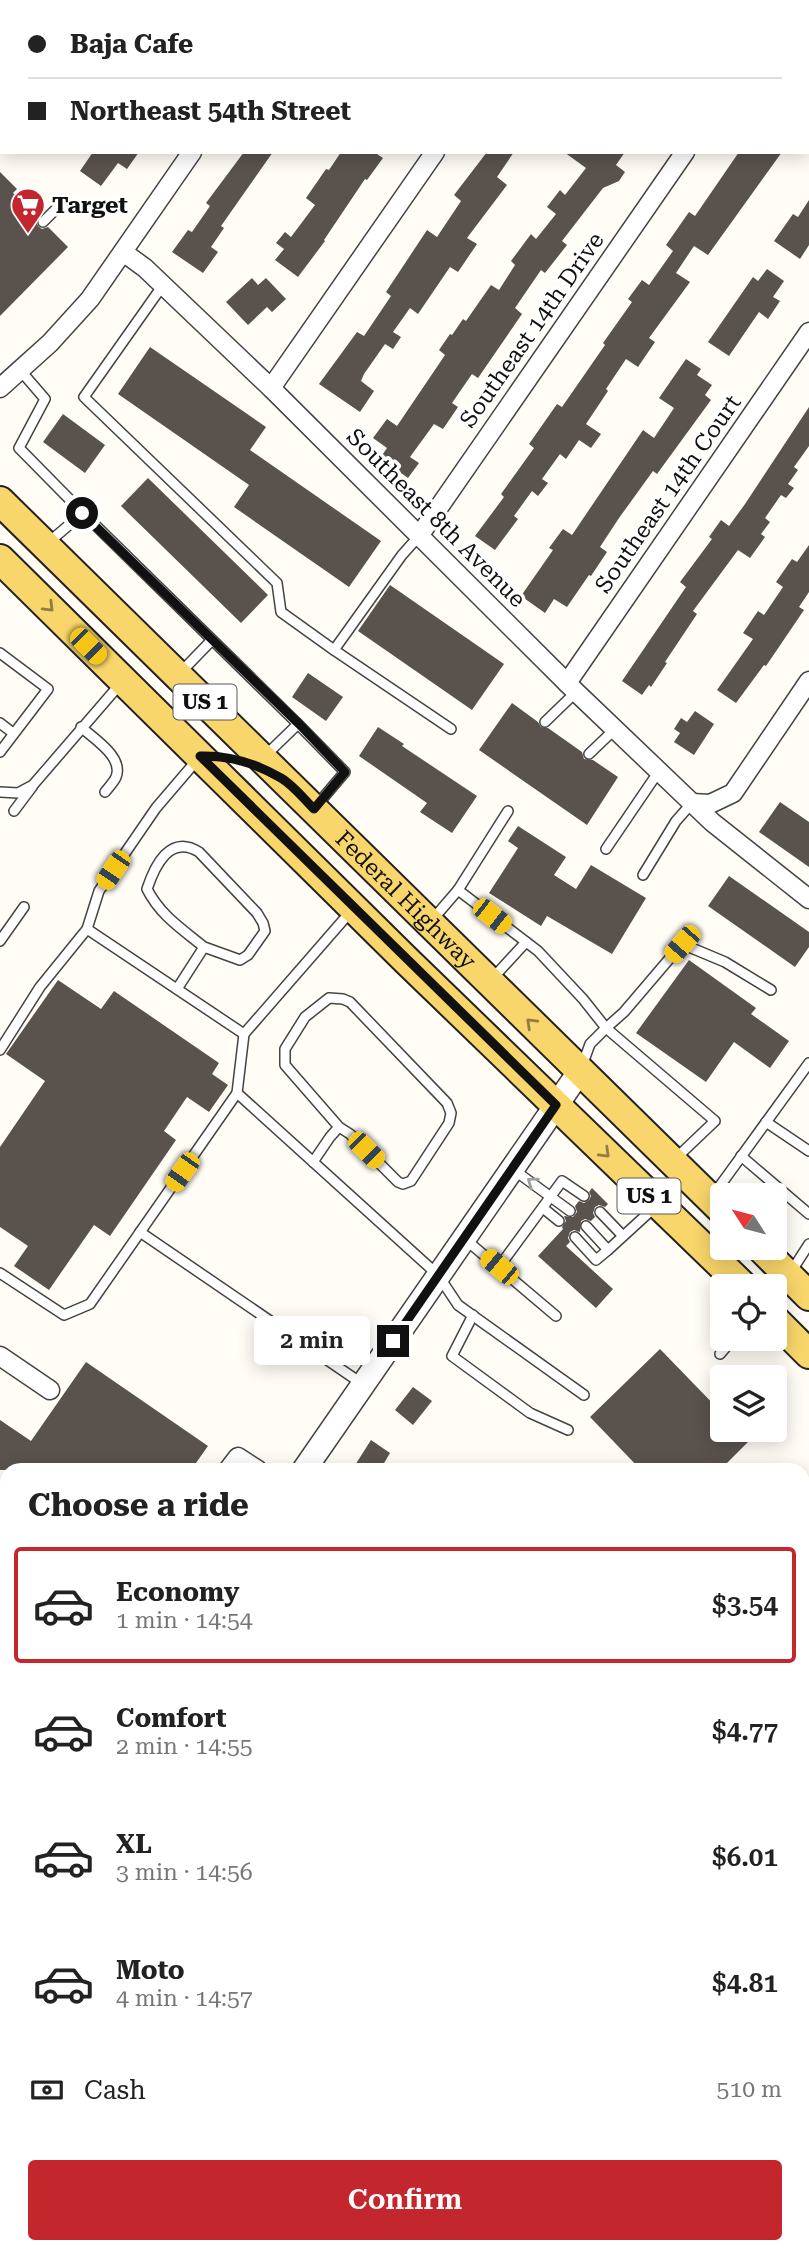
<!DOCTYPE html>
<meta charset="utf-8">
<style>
:root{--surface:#fff;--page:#f6f6f6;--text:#222;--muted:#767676;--line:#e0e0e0;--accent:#c4262e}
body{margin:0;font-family:"Roboto Serif",serif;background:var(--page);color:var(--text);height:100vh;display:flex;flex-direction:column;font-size:26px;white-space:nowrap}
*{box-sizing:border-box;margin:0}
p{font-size:23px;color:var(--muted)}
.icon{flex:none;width:38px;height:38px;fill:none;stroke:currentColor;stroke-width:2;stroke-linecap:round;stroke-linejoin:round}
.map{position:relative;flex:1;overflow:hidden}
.panel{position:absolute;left:0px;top:1463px;width:810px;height:791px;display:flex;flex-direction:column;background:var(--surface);border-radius:21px 21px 0 0;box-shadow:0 4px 18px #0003}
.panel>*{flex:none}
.hud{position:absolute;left:0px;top:0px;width:810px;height:154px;box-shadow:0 4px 18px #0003;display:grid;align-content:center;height:154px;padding:0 28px;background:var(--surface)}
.needle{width:46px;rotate:306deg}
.fabs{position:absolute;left:710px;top:1183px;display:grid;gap:14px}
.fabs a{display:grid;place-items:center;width:77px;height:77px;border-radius:7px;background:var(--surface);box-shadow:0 4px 18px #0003;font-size:35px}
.end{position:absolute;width:32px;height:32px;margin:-16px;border:9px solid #111;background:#fff;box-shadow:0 0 0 4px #fff}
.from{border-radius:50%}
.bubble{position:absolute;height:49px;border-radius:7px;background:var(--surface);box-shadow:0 4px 18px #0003;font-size:23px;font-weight:600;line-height:49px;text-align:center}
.car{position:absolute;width:21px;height:42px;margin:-21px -10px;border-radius:9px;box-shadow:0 0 5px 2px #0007;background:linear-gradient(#f5c518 24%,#345 0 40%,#f5c518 0 76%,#345 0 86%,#f5c518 0)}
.hud b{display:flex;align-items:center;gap:24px;height:66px;font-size:26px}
.hud b+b{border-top:2px solid var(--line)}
.hud i{width:18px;height:18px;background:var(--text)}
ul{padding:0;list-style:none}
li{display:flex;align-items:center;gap:21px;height:116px;margin:0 14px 10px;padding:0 14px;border:4px solid transparent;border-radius:7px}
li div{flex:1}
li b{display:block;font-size:26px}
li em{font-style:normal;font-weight:600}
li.selected{border-color:var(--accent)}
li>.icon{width:63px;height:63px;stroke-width:1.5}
h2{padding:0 28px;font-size:32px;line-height:84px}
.pay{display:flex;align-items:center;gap:18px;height:77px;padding:0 28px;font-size:26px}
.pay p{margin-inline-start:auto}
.button{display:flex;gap:14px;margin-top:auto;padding:14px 28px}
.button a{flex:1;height:80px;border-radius:7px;background:var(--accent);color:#fff;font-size:28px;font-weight:600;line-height:80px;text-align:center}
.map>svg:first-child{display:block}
.building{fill:#5a524d}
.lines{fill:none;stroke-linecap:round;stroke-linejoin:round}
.service-casing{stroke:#444;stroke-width:12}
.minor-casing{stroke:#444;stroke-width:21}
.tertiary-casing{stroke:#444;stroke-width:26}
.primary-casing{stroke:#222;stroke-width:32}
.service{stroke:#fff;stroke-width:9}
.minor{stroke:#fff;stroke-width:18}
.tertiary{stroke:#fff;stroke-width:23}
.primary{stroke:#f9d66b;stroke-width:28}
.oneway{stroke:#917d42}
.oneway2{stroke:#a0a0a0}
.route{stroke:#111;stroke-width:9}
.labels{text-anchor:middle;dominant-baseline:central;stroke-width:7;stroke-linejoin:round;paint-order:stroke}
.shield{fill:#fff;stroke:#585858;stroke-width:2}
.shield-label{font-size:21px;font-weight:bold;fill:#111}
.poi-label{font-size:23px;font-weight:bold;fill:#111;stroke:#fff;text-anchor:start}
.street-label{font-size:23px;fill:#111;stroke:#fff}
</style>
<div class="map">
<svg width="809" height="2254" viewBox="0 0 809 2254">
<rect width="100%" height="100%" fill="#fffdf5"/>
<g class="building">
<polygon points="93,152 139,152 127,169 118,163 101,186 80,171"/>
<polygon points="244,152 273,152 221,226 224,228 211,247 218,252 203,273 172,252 188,230 192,232 210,206 206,203"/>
<polygon points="341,152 374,152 383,158 367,180 365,179 324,240 325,241 298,277 275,260 284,249 276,243 285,232 291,237 315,205 306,198 326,169 329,170"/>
<polygon points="487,152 514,152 497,177 507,185 467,238 477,244 458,272 450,267 418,314 410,308 393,332 401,337 393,349 385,344 364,374 361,381 374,391 360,412 319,384 357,332 364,336 391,296 386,292 427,230 437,237 461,201 454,195"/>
<polygon points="564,152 625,152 616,165 625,172 619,181 603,188 562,241 567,245 545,273 541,270 515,308 522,314 478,378 472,374 452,403 458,407 443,429 434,424 410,457 419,463 408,478 380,458 387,448 373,438 387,419 397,426 445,355 439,350 450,334 452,335 463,319 466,321 491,285 499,290 515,265 511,261 531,234 536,239 556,214 547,207 560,190 565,195 586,168"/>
<polygon points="739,152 782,152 708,255 694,246 676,273 690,282 649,338 655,342 638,367 626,359 606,389 608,391 586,424 601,434 591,448 579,440 566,459 560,454 542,479 548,483 538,496 532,491 514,516 518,519 495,550 475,536 504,497 501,494 534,448 529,444 557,404 562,407 605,345 603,343 632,302 628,299 642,280 649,285 673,251 666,245 689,212 695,216"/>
<polygon points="0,172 17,189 13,193 38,217 36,221 38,226 42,229 48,227 68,247 0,316"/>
<polygon points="809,200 809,245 800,259 774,241 793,214 798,217"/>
<polygon points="767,269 784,281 773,297 780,301 768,319 759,312 729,356 708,342 753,277 758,281"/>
<polygon points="252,278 258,285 266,278 286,299 272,312 267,307 248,325 226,302"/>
<polygon points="150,347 266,427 250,450 381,541 349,587 234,507 249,485 118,394"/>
<polygon points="686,359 701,369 697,375 712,385 705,395 711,400 657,474 653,471 619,518 600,547 607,552 591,576 589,575 567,607 554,599 545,613 521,596 553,550 549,548 563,529 572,535 643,430 654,438 674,408 659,398"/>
<polygon points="809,407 809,446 794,467 798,470 788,484 794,488 786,498 781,495 765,518 770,522 761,534 765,537 750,558 738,550 693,611 697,614 665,662 667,663 651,687 649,685 642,695 622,681 686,587 680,582 712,539 709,537 721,520 729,526 745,504"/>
<polygon points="63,414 105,445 85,473 43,442"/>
<polygon points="148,478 268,595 241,623 121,506"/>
<polygon points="809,545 809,592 799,607 804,610 766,666 764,665 736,703 717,690 753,639 743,633 758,611 764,615 783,587 776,582 792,559 797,562"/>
<polygon points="390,585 504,664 472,710 358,631"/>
<polygon points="308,673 343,697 326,721 292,697"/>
<polygon points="512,703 538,722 541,727 548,728 582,752 584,759 593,760 618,777 587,825 479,750"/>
<polygon points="695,711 714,724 694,755 674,742 680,733 674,729 681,718 687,722"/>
<polygon points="378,727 404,744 402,746 477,796 452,833 420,812 427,803 359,756"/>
<polygon points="780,802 809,822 809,867 759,832"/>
<polygon points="518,826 566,857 554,875 576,889 591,865 646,898 612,954 547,916 541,926 489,893 518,848 508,841"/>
<polygon points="729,876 809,932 809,947 795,967 708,906"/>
<polygon points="689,960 756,1008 751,1014 789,1041 770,1068 734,1042 706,1082 636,1033"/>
<polygon points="58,980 101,1009 114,991 219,1063 212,1074 228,1085 209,1112 187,1097 164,1131 176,1140 110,1236 94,1225 49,1290 14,1266 28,1246 0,1227 0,1147 45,1081 6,1054"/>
<polygon points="592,1188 608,1204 605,1207 599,1205 595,1207 593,1213 595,1217 591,1221 585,1219 581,1221 580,1232 574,1230 570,1232 568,1238 570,1242 566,1246 613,1289 596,1308 538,1256 563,1229 562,1227 566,1221 564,1216 573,1217 577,1212 575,1206 579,1201 584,1203 589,1200 591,1196 589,1192"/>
<polygon points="660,1349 723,1414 723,1430 738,1430 749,1441 720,1470 641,1470 590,1417"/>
<polygon points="86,1362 208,1446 191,1470 0,1470 0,1420 31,1441"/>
<polygon points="413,1387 432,1401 413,1425 395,1410"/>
<polygon points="371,1440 390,1453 380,1470 352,1470"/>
</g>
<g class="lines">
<g class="service-casing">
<g id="service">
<polyline points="43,222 62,203"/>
<polyline points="163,285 84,397 277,583 281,612 334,650 402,555 419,536"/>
<polyline points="20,370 45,399 19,448 83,513 49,542"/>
<polyline points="83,513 298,724 265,756"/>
<polyline points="334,650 451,729"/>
<polyline points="0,653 48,689 0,752"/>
<polyline points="179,674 212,640"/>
<polyline points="545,722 576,692"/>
<polyline points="0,723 13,733"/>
<polyline points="298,724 345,772 317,805"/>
<path d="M81,727C94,739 124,757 116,777C114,782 108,788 105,792"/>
<polyline points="589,754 615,729"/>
<polyline points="0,792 18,793 33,785 121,683"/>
<polyline points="14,811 32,787"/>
<polyline points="606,849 659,771"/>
<polyline points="643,875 676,821 692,803"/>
<polyline points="458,890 508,811"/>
<polyline points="433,919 458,890 538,951 583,999 606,1028 590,1044 582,1066"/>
<polyline points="87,929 244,1034"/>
<polyline points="0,941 24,907"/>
<polyline points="492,979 526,942"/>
<path d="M177,989L204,947L240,960L248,955L265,931L263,923L257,913L199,852C170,834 155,865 147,889C160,915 182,929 204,947"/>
<polyline points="0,1050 40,987 87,929 99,891 156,808 197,760"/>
<polyline points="237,1093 438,1275 458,1305 584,1395"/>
<polyline points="766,1122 809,1151"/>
<polyline points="741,1156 809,1214"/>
<polyline points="674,1160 715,1121 606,1028 624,1012 682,944 725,962 771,990"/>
<polyline points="313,1162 330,1137 339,1127 350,1134 398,1182 403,1184 411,1181 449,1123 451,1113 447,1103 350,1002 343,999 329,998 305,1017 285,1049 285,1065 339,1127"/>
<polyline points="514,1170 570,1211"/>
<polyline points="714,1194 809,1063"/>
<polyline points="543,1208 559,1221"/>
<polyline points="600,1212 623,1236"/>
<polyline points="586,1226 608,1250 655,1207"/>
<polyline points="140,1232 361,1383"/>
<polyline points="575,1237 596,1260 608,1250"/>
<polyline points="466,1240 556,1316"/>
<polyline points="499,1267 562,1181 584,1196"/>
<polyline points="791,1272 809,1244"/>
<polyline points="0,1273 64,1315 90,1304 237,1093 244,1034 352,910"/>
<polyline points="473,1315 452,1356 530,1413 568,1430"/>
<polyline points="720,1354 733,1339"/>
</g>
</g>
<g class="minor-casing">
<g id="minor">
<polyline points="43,2 45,0"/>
<polyline points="297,2 298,0"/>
<polyline points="540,2 542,0"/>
<polyline points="790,2 791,0"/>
<polyline points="123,252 145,268 271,388 576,692 712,822 809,899"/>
<polyline points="0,388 50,343 90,299 192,152"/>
<polyline points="271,388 435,152"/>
<polyline points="419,536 685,152"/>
<polyline points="567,683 809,332"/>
<polyline points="692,803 710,804 733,793 809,681"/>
<polyline points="0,1356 50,1390"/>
<polyline points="228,1470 238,1457 258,1470"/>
<polyline points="0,1659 7,1664"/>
<polyline points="0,1713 7,1718"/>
<polyline points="803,1769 809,1773"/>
<polyline points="803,1968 809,1959"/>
<polyline points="0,2245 7,2235"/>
<polyline points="428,2247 438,2254"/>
<polyline points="770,2247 780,2254"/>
<polyline points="239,2254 244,2247"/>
</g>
</g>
<g class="tertiary-casing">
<g id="tertiary">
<polyline points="304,1470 580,1071"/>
<polyline points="0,1908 7,1898"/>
</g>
</g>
<g class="primary-casing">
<g id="primary">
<path id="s1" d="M0,501L723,1211"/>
<polyline points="0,559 406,960 743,1286"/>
<polyline points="761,1248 809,1296"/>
<polyline points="775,1320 809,1354"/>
</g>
</g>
<use href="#service" class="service"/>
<use href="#minor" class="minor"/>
<use href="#tertiary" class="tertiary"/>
<use href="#primary" class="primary"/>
</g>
<defs><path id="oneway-chevron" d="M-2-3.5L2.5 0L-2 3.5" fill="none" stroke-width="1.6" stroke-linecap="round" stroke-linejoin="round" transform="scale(1.75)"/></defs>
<g class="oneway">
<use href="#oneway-chevron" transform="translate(49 607) rotate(45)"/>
<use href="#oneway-chevron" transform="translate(531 1023) rotate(-136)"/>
<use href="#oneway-chevron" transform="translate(605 1153) rotate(44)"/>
</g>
<use class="oneway2" href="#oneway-chevron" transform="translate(532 1182) rotate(-144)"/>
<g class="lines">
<path class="route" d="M82,513L299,724L345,772L314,809C304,799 293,785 281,778C257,764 229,755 200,756L556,1105L393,1341"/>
</g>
<defs>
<g id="supermarket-pin" transform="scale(1.75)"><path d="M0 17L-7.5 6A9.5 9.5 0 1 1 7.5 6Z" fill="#c4262e" stroke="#fff"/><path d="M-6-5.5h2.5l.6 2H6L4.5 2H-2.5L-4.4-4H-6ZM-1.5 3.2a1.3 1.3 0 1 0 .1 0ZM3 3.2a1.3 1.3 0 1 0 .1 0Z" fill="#fff"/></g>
</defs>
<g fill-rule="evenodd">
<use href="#supermarket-pin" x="28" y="205"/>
</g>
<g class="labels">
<g class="shield">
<rect x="173.5" y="684.5" width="63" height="35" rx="5"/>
<rect x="617.5" y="1178.5" width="63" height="35" rx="5"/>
</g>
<g class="shield-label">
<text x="205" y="702">US 1</text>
<text x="649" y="1196">US 1</text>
</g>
<g class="poi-label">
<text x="52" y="205">Target</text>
</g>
<g class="street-label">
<text transform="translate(532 330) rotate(-55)">Southeast 14th Drive</text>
<text transform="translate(668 494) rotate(-55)">Southeast 14th Court</text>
<text transform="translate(436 518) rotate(45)">Southeast 8th Avenue</text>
<text stroke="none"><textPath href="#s1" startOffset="569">Federal Highway</textPath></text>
</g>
</g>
</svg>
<div class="fabs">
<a><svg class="needle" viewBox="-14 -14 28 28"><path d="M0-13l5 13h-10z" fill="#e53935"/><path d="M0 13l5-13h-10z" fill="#767676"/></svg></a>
<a><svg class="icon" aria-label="locate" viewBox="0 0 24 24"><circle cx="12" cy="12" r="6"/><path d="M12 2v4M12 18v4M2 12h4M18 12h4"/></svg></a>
<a><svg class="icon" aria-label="layers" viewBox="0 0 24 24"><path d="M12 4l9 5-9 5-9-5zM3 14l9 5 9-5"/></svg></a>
</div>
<i class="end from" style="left:82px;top:513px"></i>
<i class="end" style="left:393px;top:1341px"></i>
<div class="bubble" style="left:254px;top:1316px;width:116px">2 min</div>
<i class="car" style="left:88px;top:646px;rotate:135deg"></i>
<i class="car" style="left:113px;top:870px;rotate:214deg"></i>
<i class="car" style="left:492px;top:916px;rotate:128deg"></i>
<i class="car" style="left:682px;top:944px;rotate:221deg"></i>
<i class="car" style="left:366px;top:1150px;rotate:135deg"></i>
<i class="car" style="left:182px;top:1172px;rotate:215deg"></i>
<i class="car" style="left:499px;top:1267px;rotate:310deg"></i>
<div class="hud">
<b><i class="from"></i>Baja Cafe</b>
<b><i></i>Northeast 54th Street</b>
</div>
<section class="panel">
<h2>Choose a ride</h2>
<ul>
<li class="selected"><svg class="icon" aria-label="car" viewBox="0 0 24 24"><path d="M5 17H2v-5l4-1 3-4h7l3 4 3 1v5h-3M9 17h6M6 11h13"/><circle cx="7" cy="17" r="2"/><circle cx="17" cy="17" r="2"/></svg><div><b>Economy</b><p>1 min · 14:54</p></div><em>$3.54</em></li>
<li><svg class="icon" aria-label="car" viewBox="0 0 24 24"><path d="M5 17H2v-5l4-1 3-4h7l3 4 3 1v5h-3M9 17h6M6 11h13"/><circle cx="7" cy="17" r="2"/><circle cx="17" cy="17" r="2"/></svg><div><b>Comfort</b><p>2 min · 14:55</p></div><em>$4.77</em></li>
<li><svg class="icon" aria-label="car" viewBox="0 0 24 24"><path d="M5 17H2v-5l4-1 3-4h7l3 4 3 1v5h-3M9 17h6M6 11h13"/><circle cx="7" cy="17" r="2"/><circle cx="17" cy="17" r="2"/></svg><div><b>XL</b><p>3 min · 14:56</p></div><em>$6.01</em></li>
<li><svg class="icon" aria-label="car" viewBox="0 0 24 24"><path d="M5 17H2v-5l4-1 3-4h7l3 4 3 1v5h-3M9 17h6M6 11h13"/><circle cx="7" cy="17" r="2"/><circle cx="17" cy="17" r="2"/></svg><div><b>Moto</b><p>4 min · 14:57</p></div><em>$4.81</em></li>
</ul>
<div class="pay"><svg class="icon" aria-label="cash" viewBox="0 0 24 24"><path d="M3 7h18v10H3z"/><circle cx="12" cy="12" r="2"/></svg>Cash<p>510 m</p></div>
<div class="button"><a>Confirm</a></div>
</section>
</div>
